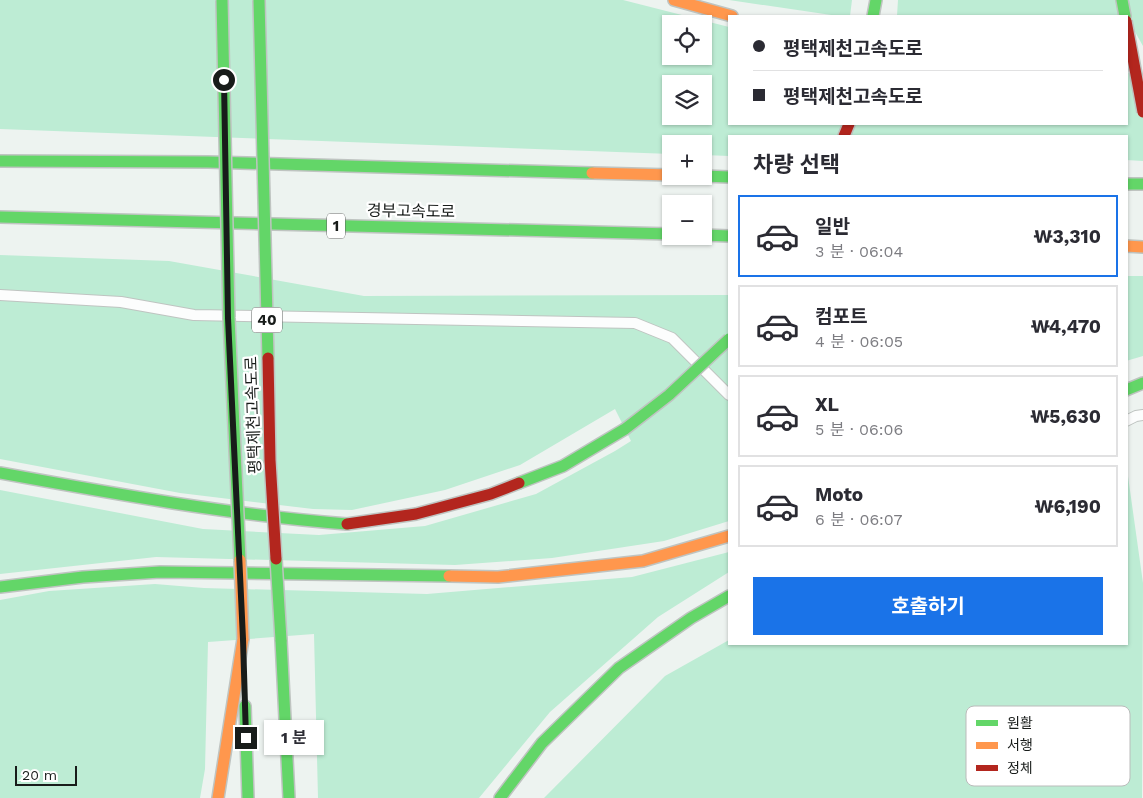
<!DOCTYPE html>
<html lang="ko">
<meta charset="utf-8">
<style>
:root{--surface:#fff;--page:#f7f7f7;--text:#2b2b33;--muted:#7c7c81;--line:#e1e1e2;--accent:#1a73e8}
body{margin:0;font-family:"Work Sans","Noto Sans KR",sans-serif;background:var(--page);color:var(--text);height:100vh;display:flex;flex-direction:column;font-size:19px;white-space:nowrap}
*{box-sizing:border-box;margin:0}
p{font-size:16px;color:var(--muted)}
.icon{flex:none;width:28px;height:28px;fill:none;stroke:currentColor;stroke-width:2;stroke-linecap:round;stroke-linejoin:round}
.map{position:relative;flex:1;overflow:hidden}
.details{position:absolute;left:728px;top:135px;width:400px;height:510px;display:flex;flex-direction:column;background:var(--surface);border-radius:0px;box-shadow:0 1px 4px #0004}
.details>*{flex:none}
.top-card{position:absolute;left:728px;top:15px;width:400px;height:110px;border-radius:0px;box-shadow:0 1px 4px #0004;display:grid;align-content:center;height:110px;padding:0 25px;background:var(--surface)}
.fabs{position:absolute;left:662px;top:15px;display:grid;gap:10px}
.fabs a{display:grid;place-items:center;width:50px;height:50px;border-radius:0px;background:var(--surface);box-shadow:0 1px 4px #0004;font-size:25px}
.scale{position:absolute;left:15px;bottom:12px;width:62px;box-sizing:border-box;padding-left:5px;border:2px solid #181c1a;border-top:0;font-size:14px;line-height:18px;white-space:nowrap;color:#181c1a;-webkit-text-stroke:4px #fff;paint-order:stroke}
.end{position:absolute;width:22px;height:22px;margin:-11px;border:6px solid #181c1a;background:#fff;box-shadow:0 0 0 2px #fff}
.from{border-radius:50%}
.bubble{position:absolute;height:35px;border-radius:0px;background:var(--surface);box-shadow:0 1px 4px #0004;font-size:16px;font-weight:700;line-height:35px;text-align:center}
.top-card b{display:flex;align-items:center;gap:18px;height:48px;font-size:19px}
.top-card b+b{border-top:1px solid var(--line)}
.top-card i{width:12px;height:12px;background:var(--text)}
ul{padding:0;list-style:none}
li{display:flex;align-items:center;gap:15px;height:82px;margin:0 10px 8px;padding:0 15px;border:2px solid var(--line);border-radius:0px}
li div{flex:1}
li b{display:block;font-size:19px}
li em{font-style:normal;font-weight:700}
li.selected{border-color:var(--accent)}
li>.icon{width:45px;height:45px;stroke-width:1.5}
h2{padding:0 25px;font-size:22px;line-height:60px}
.action{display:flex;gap:10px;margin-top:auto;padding:10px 25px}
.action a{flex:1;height:58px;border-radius:0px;background:var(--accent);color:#fff;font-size:20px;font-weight:700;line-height:58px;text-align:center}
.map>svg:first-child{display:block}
.green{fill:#bdecd4;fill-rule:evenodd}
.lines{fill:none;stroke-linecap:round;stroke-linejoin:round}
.lane-casing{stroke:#bfc4c1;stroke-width:12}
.fast-casing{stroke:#bfc4c1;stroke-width:14}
.slow-casing{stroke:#bfc4c1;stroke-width:14}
.jam-casing{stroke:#bfc4c1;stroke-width:14}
.lane{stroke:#fcfdfd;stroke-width:10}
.fast{stroke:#63d668;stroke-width:11}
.slow{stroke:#ff974d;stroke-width:11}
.jam{stroke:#b3261e;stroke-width:11}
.fast-bridge-casing{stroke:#bfc4c1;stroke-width:14;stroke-linecap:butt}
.slow-bridge-casing{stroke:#bfc4c1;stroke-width:14;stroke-linecap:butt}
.jam-bridge-casing{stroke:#bfc4c1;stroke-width:14;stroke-linecap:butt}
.fast-bridge{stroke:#63d668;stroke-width:11}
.slow-bridge{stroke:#ff974d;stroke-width:11}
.jam-bridge{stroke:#b3261e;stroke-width:11}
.route{stroke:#181c1a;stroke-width:6}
.labels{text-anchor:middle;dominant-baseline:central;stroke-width:4.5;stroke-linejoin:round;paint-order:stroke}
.shield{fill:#fff;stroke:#5d605f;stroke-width:1}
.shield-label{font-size:15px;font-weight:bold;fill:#181c1a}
.street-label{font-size:16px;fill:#181c1a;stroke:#fff}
.key{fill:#fff;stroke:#babbba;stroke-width:1}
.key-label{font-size:14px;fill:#181c1a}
</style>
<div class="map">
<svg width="1143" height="798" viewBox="0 0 1143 798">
<rect width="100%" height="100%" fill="#edf3f0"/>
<g class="green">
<path d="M0,0H623L729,27V124H1126V73L1143,74V161L1126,160V136H729V156L704,155V144H671V154L0,129ZM671,24H704V56H671ZM671,84H704V116H671Z"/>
<polygon points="729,0 852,0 850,16 838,16"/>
<polygon points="898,0 1143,0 1143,46 1126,16 897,16"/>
<polygon points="0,255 169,261 364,296 729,295 729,521 664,541 552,558 455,565 156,557 0,574 0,490 203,529 319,535 425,526 536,494 615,451 631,441 615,409 520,465 445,490 352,510 313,509 180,493 0,459"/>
<polygon points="1126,276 1143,276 1143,356 1126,361"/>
<polygon points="1126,462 1143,583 1142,798 544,798 665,676 729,640 729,644 1126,644"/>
<polygon points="729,552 729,572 658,617 550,712 479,798 318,798 314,634 208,642 205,769 200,798 0,798 0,600 49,591 155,584 204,588 427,594 632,577"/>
</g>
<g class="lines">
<g class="lane-casing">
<g id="lane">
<polyline points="0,295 121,302 194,315 635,323 672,338 729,395"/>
<polyline points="1126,421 1136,416 1143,415"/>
</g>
</g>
<g class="fast-casing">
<g id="fast">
<polyline points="1122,0 1125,16"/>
<polyline points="873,16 876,0"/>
<polyline points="0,161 208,162 592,173"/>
<polyline points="704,176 729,177"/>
<polyline points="1126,184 1143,184"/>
<polyline points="0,217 671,234"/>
<polyline points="704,235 729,236"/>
<polyline points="1126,390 1143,383"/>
<path d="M0,473C115,494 231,515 347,524"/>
<polyline points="519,483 563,466 625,429"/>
<polyline points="0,587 83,577 160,572 449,576"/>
<polyline points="281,640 289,798"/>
<polyline points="245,706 248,798"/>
<polyline points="500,798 542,743 619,668 691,618 729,596"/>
</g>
</g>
<g class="slow-casing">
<g id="slow">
<polyline points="674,0 732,16"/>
<polyline points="592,173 671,175"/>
<polyline points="1126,246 1143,247"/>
<polyline points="449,576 498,577 643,561 729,536"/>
<polyline points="218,798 243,639"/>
</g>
</g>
<g class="jam-casing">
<g id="jam">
<polyline points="844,136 849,124"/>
<polyline points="347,524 416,514 491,494 519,483"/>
</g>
</g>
<use href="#lane" class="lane"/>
<use href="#fast" class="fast"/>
<use href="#slow" class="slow"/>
<use href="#jam" class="jam"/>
<g class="fast-bridge-casing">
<g id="fast-bridge">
<polyline points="222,0 229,318 240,560"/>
<polyline points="259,0 268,358"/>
<polyline points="625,429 669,395 729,339"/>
<polyline points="276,559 281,640"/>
</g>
</g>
<g class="slow-bridge-casing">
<polyline id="slow-bridge" points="240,560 243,639"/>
</g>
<g class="jam-bridge-casing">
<g id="jam-bridge">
<polyline points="1126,21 1143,112"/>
<polyline points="268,358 270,460 276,559"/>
</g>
</g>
<use href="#fast-bridge" class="fast-bridge"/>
<use href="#slow-bridge" class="slow-bridge"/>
<use href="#jam-bridge" class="jam-bridge"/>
</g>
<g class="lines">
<polyline class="route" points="224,80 228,318 243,639 246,738"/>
</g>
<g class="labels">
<g class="shield">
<rect x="327" y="213.5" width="18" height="25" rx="4"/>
<rect x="252" y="307.5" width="30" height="25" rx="4"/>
</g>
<g class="shield-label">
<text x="336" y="226">1</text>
<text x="267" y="320">40</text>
</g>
<g class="street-label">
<text transform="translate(411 211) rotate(1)">경부고속도로</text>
<text transform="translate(253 415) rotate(-92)">평택제천고속도로</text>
</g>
</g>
<rect x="966" y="706" width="164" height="80" rx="8" class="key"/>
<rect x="976" y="720" width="22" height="6" fill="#63d668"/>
<rect x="976" y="742" width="22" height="7" fill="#ff974d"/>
<rect x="976" y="765" width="22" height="6" fill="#b3261e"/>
<g class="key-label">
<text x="1007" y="728">원활</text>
<text x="1007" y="750">서행</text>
<text x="1007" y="773">정체</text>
</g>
</svg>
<div class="fabs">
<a><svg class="icon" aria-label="locate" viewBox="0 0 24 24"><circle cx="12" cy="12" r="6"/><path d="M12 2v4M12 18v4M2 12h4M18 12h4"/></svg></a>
<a><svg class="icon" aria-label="layers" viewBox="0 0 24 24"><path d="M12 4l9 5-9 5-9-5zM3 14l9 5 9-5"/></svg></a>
<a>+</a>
<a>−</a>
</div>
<div class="scale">20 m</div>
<i class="end from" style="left:224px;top:80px"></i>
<i class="end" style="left:246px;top:738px"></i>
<div class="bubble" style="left:264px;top:720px;width:60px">1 분</div>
<div class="top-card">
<b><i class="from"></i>평택제천고속도로</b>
<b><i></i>평택제천고속도로</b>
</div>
<section class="details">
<h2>차량 선택</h2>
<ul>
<li class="selected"><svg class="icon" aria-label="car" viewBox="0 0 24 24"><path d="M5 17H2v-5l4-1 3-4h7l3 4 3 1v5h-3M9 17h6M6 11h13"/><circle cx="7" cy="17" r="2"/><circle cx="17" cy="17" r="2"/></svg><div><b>일반</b><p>3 분 · 06:04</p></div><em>₩3,310</em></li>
<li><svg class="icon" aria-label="car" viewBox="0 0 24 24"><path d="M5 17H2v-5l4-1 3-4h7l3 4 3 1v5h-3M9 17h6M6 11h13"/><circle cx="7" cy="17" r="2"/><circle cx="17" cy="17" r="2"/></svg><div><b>컴포트</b><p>4 분 · 06:05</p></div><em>₩4,470</em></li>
<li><svg class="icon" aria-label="car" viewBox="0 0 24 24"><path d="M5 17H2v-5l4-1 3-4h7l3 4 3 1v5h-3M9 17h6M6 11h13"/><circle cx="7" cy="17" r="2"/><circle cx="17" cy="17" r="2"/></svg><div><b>XL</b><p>5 분 · 06:06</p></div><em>₩5,630</em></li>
<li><svg class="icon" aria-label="car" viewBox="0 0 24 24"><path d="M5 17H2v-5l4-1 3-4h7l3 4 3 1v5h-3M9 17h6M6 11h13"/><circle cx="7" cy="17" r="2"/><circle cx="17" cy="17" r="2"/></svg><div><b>Moto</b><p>6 분 · 06:07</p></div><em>₩6,190</em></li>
</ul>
<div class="action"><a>호출하기</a></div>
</section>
</div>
